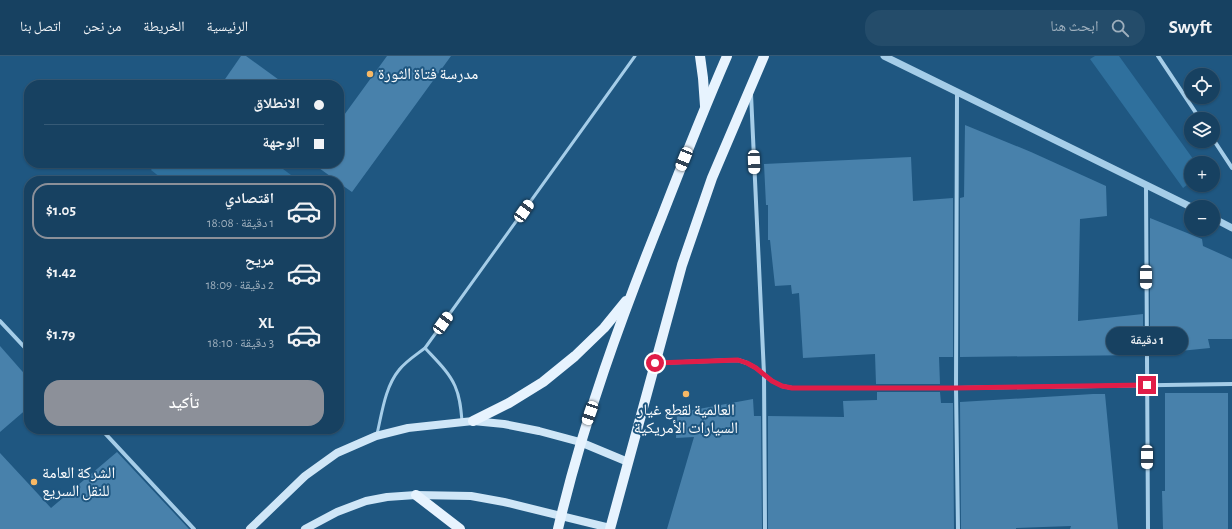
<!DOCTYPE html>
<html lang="ar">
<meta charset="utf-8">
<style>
:root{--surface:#174161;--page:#244c6a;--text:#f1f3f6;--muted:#9eafbd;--line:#365a76;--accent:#8c9099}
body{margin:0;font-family:"Alegreya Sans","Noto Naskh Arabic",sans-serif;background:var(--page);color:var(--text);direction:rtl;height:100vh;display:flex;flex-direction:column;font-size:15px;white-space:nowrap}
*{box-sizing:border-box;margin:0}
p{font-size:13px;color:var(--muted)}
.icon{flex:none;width:22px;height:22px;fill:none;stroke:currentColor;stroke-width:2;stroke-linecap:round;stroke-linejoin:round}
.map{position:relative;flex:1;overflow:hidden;direction:ltr}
.details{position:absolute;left:24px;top:120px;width:320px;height:258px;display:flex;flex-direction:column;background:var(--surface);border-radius:16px;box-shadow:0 1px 3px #0004,0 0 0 1px var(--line);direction:rtl}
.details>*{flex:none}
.hud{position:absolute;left:24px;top:24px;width:320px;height:88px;border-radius:16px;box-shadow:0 1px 3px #0004,0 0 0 1px var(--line);direction:rtl;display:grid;align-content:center;height:88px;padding:0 20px;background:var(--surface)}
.buttons{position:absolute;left:1184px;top:12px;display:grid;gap:8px}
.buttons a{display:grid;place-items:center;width:36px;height:36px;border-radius:50%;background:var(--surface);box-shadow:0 1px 3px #0004,0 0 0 1px var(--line);font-size:20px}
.end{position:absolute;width:18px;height:18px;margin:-9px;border:5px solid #e11d48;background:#fff;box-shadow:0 0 0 2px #fff}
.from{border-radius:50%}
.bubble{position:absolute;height:28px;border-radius:14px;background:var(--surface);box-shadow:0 1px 3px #0004,0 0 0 1px var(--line);font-size:13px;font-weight:600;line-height:28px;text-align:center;direction:rtl}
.car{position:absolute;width:12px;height:24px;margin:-12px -6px;border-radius:5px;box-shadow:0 0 3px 1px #0007;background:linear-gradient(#fff 24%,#345 0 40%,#fff 0 76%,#345 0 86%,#fff 0)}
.hud b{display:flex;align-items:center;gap:14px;height:38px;font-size:15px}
.hud b+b{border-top:1px solid var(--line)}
.hud i{width:10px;height:10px;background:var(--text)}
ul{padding:7px 0 0;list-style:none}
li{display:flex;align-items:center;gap:12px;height:56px;margin:0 8px 6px;padding:0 12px;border:2px solid transparent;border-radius:16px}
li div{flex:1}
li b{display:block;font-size:15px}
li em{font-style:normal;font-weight:600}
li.selected{border-color:var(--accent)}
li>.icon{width:36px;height:36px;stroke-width:1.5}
.cta{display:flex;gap:8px;margin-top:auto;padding:8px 20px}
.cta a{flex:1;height:46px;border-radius:16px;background:var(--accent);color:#fff;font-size:16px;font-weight:600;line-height:46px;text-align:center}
header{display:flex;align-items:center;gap:24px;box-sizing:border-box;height:56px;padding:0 20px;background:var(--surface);border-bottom:1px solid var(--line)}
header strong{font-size:19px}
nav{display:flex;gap:22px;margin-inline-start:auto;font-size:14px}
.search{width:280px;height:36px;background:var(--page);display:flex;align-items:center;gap:10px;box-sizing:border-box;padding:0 14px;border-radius:16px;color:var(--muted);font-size:15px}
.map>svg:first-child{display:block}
.green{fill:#2f709d}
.building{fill:#4881ab}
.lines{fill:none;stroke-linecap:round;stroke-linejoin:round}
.service{stroke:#a5cde8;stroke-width:3}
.minor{stroke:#a5cde8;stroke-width:4}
.tertiary{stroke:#a5cde8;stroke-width:7}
.secondary{stroke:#cfe6f7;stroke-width:8}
.primary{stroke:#e7f3fe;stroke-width:10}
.route{stroke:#e11d48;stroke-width:5}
.poi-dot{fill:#f7b865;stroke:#1f5781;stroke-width:1.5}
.labels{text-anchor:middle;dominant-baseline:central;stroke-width:4;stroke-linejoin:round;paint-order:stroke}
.poi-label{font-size:16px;fill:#fff;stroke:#1f5781;text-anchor:start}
</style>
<header>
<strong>Swyft</strong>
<div class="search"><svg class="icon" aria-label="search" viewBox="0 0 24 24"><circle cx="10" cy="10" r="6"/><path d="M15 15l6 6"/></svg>ابحث هنا</div>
<nav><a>الرئيسية</a><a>الخريطة</a><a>من نحن</a><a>اتصل بنا</a></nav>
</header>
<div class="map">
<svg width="1232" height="473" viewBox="0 0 1232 473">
<rect width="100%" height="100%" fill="#1f5781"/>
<g class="green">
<polygon points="1095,0 1119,0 1196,107 1191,107 1191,126 1183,132 1090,3"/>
<polygon points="156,107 275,107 299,125 165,125 151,114"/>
</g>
<g class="building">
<polygon points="241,0 246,0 286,29 221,29"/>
<polygon points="387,0 451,0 352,136 339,127 339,125 337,125 312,107 339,107 339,66"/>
<polygon points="965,69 1031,96 1106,130 1107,160 1080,163 1078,265 1143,258 1143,299 960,301 960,142 964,141"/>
<polygon points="911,101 913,145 953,142 953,301 939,301 940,328 876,328 875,298 803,302 799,237 792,238 791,229 775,230 770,184 768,184 768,149 766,149 764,108"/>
<polygon points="1150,162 1202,183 1203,190 1232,203 1232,283 1208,283 1210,292 1150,298"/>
<polygon points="0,290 29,323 29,351 0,376"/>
<polygon points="877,336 940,336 941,347 953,347 954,473 768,473 768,360 844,361 843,345 877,344"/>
<polygon points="1165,337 1228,337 1228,473 1163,473 1162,435 1165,435"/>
<polygon points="1093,338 1105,338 1118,473 1070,473 1071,470 1016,472 1016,473 961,473 960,346"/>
<polygon points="753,343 754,360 761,360 762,473 667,473 694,381 676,382 677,357"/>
<polygon points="117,396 189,473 0,473 0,397 51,452"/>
</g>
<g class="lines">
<g class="service">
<path d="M425,292C436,304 449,316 455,330C460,341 461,353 462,365"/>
<path d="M377,378C382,357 385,331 399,314C406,305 416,299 425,292L635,0"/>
</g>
<g class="minor">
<polyline points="1158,0 1200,63"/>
<polyline points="957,37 956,332 958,473"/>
<polyline points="751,38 764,318 765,473"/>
<polyline points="1213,83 1232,112"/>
<polyline points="1146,129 1148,473"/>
<polyline points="0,265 29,296"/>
<polyline points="655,307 738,304 747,307 756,312 772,325 782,330 792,332 956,332 1232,328"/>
<polyline points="101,373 194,473"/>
</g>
<g class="tertiary">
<polyline points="884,0 1191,151"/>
<polyline points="1213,162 1232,172"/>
</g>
<g class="secondary">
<polyline points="250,473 305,420 337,397 376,380 408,372 473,365 504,368 539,375 580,386 628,406"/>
<polyline points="305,473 337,456 366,445 387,441 416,439 471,440 504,446 610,472"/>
</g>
<g class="primary">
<polyline points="700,0 703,22 705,50"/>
<polyline points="473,365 509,347 543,326 575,300 604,272 626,245"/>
<polyline points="416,439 460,473"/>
<path d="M558,473C583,366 621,262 662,160C683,106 704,53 727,0"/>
<polyline points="610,473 682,209 712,122 764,0"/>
</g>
</g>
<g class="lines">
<polyline class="route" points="655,307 738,304 747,307 756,312 772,325 782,330 792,332 956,332 1147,329"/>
</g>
<g class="poi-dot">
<circle cx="370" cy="18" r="4"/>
<circle cx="686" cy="338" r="4"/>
<circle cx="34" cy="426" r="4"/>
</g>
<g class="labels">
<g class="poi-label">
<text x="378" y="18">مدرسة فتاة الثورة</text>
<text x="686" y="354" text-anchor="middle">العالمية لقطع غيار<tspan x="686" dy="18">السيارات الأمريكية</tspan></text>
<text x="42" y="417">الشركة العامة<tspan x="42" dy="18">للنقل السريع</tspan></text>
</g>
</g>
</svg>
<div class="buttons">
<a><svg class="icon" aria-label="locate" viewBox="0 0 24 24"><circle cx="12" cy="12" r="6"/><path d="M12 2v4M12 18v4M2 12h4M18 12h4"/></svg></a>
<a><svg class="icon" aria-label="layers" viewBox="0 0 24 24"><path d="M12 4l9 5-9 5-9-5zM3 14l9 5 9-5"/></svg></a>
<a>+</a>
<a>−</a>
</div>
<i class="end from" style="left:655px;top:307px"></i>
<i class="end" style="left:1147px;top:329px"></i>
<div class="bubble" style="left:1106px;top:271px;width:82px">1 دقيقة</div>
<i class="car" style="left:684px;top:103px;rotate:202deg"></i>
<i class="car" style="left:754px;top:106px;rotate:178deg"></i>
<i class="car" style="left:524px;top:155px;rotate:35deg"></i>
<i class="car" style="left:1146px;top:221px;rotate:180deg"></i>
<i class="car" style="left:443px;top:267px;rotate:36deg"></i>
<i class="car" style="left:590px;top:357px;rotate:199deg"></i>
<i class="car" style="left:1147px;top:401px;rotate:180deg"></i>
<div class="hud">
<b><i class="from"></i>الانطلاق</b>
<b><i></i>الوجهة</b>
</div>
<section class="details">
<ul>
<li class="selected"><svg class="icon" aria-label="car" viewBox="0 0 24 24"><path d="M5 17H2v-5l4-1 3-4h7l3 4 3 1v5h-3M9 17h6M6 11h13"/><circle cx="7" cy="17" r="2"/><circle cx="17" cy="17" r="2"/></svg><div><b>اقتصادي</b><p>1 دقيقة · 18:08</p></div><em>$1.05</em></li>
<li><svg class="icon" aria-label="car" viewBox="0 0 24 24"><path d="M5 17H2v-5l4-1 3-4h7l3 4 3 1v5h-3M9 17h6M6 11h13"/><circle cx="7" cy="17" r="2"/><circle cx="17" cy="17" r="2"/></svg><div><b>مريح</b><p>2 دقيقة · 18:09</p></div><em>$1.42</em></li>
<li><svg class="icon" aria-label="car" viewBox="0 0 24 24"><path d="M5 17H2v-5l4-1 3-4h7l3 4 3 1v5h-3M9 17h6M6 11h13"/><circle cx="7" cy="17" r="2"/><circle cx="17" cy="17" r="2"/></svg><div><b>XL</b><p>3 دقيقة · 18:10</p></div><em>$1.79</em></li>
</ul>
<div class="cta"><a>تأكيد</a></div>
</section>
</div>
